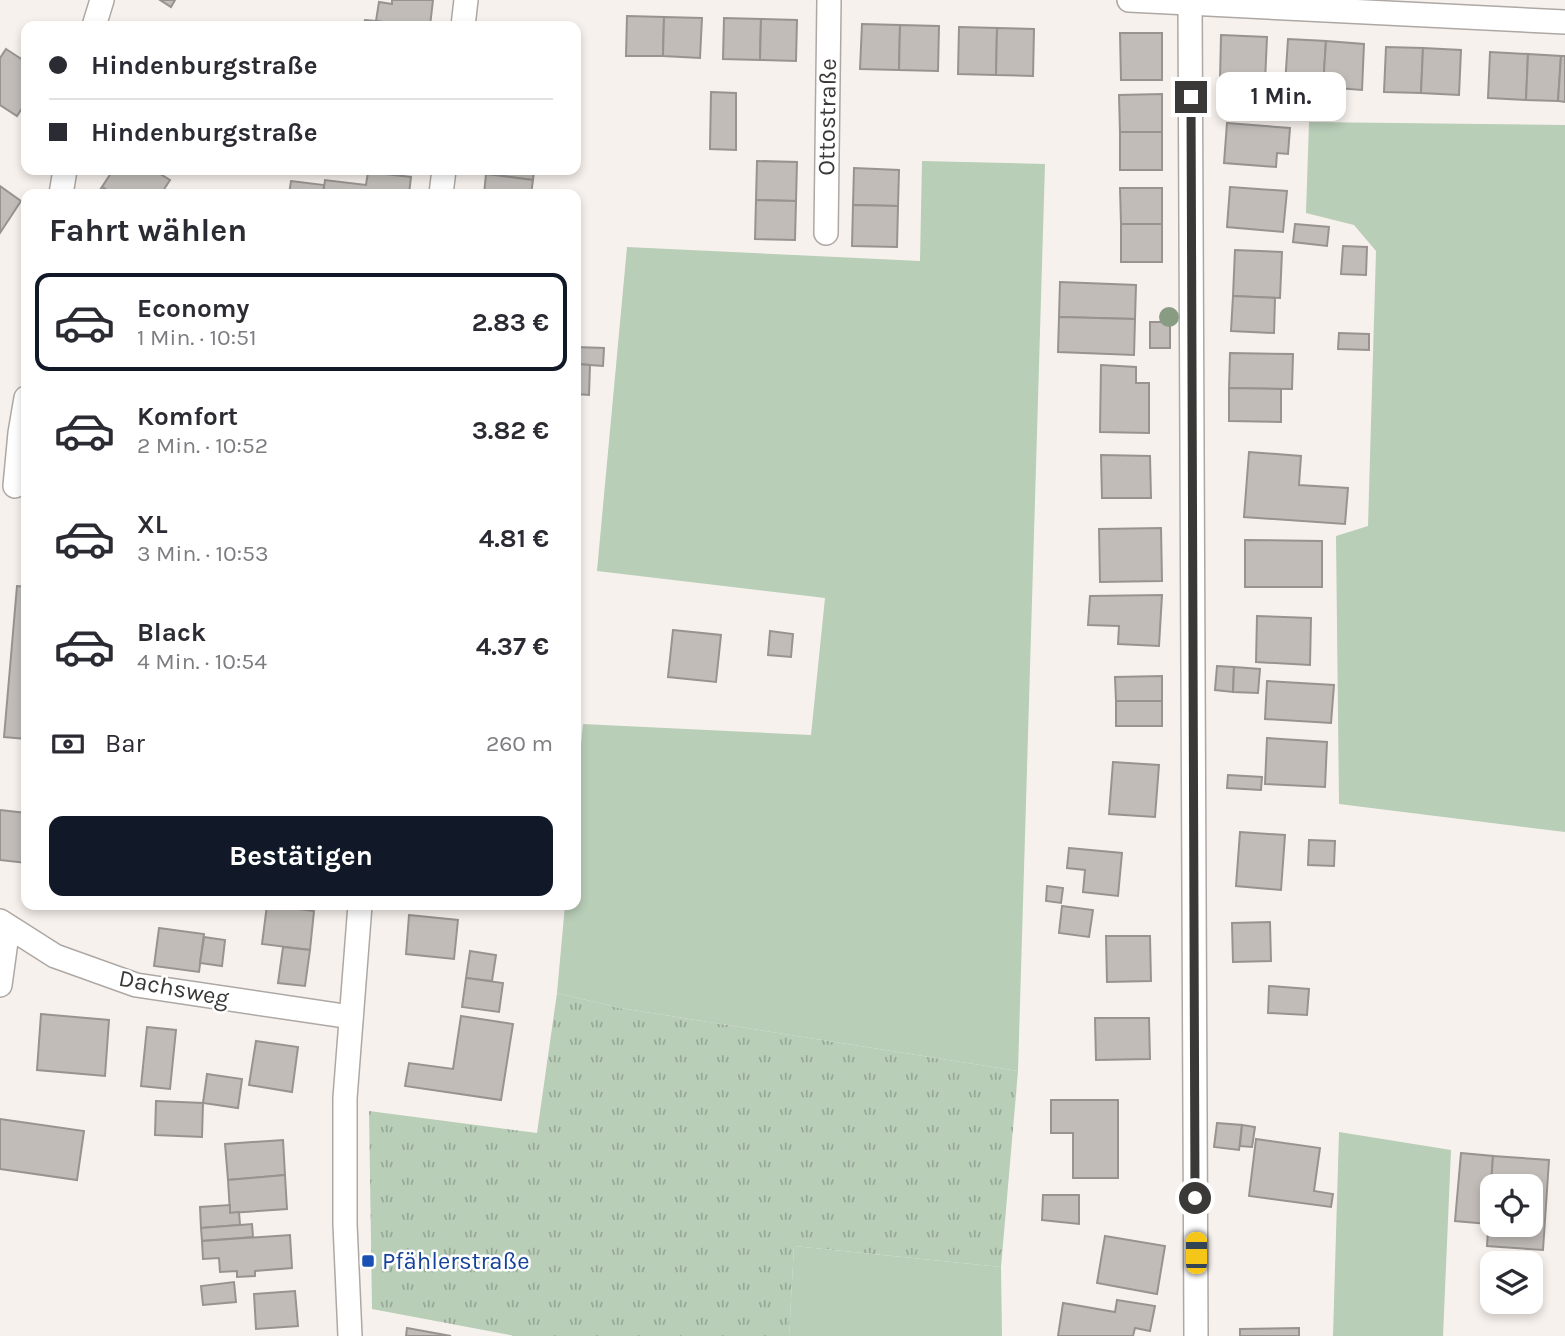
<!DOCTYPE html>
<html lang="de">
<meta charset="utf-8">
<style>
:root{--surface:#fff;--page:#f2f2f3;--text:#2b2b33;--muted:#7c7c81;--line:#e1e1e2;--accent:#111827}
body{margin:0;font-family:Karla,sans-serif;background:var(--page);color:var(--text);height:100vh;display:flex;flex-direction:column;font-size:26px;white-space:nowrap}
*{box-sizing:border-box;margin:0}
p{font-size:23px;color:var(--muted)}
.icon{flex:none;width:38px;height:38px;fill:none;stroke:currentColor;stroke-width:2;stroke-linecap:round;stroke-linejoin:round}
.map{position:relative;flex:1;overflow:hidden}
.panel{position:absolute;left:21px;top:189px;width:560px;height:721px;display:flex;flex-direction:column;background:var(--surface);border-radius:14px;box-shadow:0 4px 10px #0003}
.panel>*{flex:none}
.hud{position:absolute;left:21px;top:21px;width:560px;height:154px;border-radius:14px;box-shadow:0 4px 10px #0003;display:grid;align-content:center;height:154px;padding:0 28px;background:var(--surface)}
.tools{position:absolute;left:1480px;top:1174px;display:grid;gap:14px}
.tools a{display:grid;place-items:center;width:63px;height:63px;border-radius:14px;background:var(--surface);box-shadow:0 4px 10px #0003;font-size:35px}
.end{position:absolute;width:32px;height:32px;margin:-16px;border:9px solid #3b3938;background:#fff;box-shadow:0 0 0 4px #fff}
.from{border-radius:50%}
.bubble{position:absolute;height:49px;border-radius:14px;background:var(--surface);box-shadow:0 4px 10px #0003;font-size:23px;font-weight:700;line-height:49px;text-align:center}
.car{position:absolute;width:21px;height:42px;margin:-21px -10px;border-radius:9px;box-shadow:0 0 5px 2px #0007;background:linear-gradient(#f5c518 24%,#345 0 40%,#f5c518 0 76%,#345 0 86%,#f5c518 0)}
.hud b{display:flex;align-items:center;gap:24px;height:66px;font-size:26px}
.hud b+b{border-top:2px solid var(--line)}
.hud i{width:18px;height:18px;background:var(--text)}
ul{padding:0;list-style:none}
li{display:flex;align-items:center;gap:21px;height:98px;margin:0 14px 10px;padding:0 14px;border:4px solid transparent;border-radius:14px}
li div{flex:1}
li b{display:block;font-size:26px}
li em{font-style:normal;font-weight:700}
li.current{border-color:var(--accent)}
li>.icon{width:63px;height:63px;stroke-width:1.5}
h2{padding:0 28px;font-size:32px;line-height:84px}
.pay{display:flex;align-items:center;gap:18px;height:77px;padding:0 28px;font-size:26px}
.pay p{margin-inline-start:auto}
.button{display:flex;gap:14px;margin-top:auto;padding:14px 28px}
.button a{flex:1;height:80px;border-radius:14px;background:var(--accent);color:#fff;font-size:28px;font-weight:700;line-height:80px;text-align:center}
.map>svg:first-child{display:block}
.grass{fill:url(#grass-tufts)}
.green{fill:#b8ceb7}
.building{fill:#c1bcb8;stroke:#98938f;stroke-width:2;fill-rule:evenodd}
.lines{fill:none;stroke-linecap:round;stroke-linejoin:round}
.street-casing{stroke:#aea8a5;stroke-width:26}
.street{stroke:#fff;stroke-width:23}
.tree{fill:#879c83}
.route{stroke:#3b3938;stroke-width:9}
.transit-dot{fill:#1a4fb4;stroke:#fff;stroke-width:2.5}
.labels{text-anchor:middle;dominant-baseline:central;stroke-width:5;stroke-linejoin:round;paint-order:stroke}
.street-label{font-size:24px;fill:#3b3938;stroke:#fff}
.transit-label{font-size:24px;fill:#164399;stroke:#fff;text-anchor:start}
</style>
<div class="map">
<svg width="1565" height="1336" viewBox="0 0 1565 1336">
<defs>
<pattern id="grass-tufts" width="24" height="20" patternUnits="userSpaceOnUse" patternTransform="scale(1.75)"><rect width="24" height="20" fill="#b8ceb7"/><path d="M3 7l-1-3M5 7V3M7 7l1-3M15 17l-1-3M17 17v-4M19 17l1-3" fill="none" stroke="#97a896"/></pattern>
</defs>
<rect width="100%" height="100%" fill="#f7f1ed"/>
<polygon class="grass" points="557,993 620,1008 1018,1071 1001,1267 794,1246 789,1336 515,1336 372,1309 369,1111 537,1133"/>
<g class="green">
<polygon points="1309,122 1565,125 1565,832 1339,804 1336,536 1368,526 1376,251 1354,225 1306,213"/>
<polygon points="922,161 1045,164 1018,1071 620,1008 557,993 565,905 576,905 576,797 583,724 811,735 825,598 597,571 627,247 920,261"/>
<polygon points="1339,1132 1451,1150 1443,1336 1333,1336"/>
<polygon points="794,1246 1001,1267 1002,1336 789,1336"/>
</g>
<g class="building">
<polygon points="160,0 175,0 171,7"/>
<polygon points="392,0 433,0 430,26 409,26 376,21 379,2 392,4"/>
<polygon points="627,16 664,17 663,56 626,56"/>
<polygon points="664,17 702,18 700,58 663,56"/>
<polygon points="724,18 761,19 760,60 723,59"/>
<polygon points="761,19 797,20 796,61 760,60"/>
<polygon points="365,20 376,21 409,26 364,26"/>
<polygon points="506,22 537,26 505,26"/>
<polygon points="862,24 900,25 899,70 860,69"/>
<polygon points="900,25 939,26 938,71 899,70"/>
<polygon points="959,27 997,28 996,75 958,74"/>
<polygon points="997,28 1034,29 1033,76 996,75"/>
<polygon points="1120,33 1162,33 1162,80 1121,80"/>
<polygon points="1221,35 1267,37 1265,82 1220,81"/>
<polygon points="1288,39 1326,41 1323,87 1285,85"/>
<polygon points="1326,41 1364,44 1362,90 1323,87"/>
<polygon points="1386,47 1423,48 1421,93 1384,92"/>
<polygon points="1423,48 1461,50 1459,95 1421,93"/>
<polygon points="6,49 26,62 26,102 17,116 0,105 0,58"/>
<polygon points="1490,52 1528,54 1526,100 1488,98"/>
<polygon points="1528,54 1561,56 1558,101 1526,100"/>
<polygon points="1561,56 1565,56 1565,102 1558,101"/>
<polygon points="711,92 736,93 736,150 710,149"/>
<polygon points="1162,94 1162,132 1120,132 1119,95"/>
<rect x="1238" y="99" width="23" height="14"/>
<polygon points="1227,123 1290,128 1288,154 1277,153 1276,167 1224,163"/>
<rect x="1120" y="132" width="42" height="38"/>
<polygon points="757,161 797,162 796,201 756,200"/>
<polygon points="854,168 899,170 898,206 853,205"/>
<polygon points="113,170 154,170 170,180 161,194 113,194 102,187"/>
<polygon points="487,170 534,170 533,180 486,174"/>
<polygon points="368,172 411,177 409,194 323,194 325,180 366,185"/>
<polygon points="486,174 533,180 531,194 484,194"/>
<polygon points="291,181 324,185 323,194 289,194"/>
<polygon points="0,186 21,201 0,233"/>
<polygon points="102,187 113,194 97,194"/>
<polygon points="1230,187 1287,191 1283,232 1227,227"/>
<polygon points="1120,188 1162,188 1162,224 1121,224"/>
<polygon points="756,200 796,201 795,240 755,239"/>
<polygon points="853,205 898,206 897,247 852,246"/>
<rect x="1121" y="224" width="41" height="38"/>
<polygon points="1295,224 1329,227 1327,246 1293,242"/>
<polygon points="1343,246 1367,247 1366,275 1341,274"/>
<polygon points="1235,250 1282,252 1280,298 1233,296"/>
<polygon points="1060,282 1136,285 1135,319 1059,317"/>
<polygon points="1233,296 1275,298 1274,333 1231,331"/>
<polygon points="1059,317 1135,319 1134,355 1058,352"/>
<rect x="1150" y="322" width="20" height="26"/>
<polygon points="1339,333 1369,334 1369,350 1338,349"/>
<polygon points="576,347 604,348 603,366 576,364"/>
<polygon points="1230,353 1293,354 1292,389 1229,388"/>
<polygon points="576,364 590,365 589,395 576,394"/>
<polygon points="1101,365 1136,367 1136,383 1149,383 1149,433 1100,432"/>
<polygon points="1229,388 1281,389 1281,422 1229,421"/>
<polygon points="1249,452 1301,456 1299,485 1348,488 1345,524 1244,517"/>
<polygon points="1101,455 1150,456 1151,498 1102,498"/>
<polygon points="1161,528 1162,581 1100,582 1099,529"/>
<polygon points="1245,540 1322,541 1322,587 1245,587"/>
<polygon points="17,586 26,587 26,739 4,737"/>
<polygon points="1162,595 1159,646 1118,644 1119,626 1088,625 1090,596"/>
<polygon points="1257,616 1311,618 1310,665 1256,662"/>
<polygon points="673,630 721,635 716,682 668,677"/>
<polygon points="770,631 793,634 791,657 768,655"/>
<polygon points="1217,666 1234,667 1233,692 1215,690"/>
<polygon points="1234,667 1260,669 1258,693 1233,692"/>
<polygon points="1162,676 1162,701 1116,701 1115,677"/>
<polygon points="1267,681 1334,685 1331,723 1265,719"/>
<rect x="1116" y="701" width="46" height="25"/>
<polygon points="1267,738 1327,742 1325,787 1265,784"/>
<polygon points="1113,762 1159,765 1155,817 1109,814"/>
<polygon points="1228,775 1262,777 1261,790 1227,788"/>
<polygon points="0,810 26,813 26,863 0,860"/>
<polygon points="1240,832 1285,835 1281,890 1236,886"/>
<polygon points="1309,840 1335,841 1334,866 1308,865"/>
<polygon points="1069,848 1122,853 1118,896 1083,892 1085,870 1067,868"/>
<polygon points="1047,886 1063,888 1061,903 1046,901"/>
<polygon points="267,905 314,911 310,950 262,944"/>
<polygon points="1062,906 1093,910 1089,937 1059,933"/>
<polygon points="409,915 458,920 454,959 406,954"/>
<polygon points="1270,922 1271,961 1233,962 1232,923"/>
<polygon points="159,928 204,934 199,972 154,966"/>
<polygon points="1106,936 1150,936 1151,981 1107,982"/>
<polygon points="204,937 225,940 222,966 200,963"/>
<polygon points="283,947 310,950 305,986 278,983"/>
<polygon points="470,951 496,955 492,981 466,978"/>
<polygon points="466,978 503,983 499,1012 462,1007"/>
<polygon points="1269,986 1309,989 1307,1015 1268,1013"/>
<polygon points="41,1014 109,1020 105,1076 37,1070"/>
<polygon points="461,1016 513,1024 501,1100 405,1086 409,1063 453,1069"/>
<polygon points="1095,1018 1149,1018 1150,1059 1096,1060"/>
<polygon points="147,1027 176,1030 170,1089 141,1086"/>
<polygon points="256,1041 298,1047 292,1092 249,1085"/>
<polygon points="207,1074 242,1079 238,1108 203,1103"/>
<polygon points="1051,1100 1118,1100 1118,1178 1073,1178 1073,1133 1051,1133"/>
<polygon points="156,1101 203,1103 202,1137 155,1135"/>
<polygon points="0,1119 84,1131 77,1180 0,1169"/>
<polygon points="1217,1123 1242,1125 1239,1150 1214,1147"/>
<polygon points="1242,1125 1255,1127 1252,1147 1240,1146"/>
<polygon points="1256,1139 1320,1148 1314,1191 1333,1194 1331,1207 1249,1196"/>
<polygon points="283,1140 285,1175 228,1180 225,1144"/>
<polygon points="1461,1153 1493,1156 1488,1224 1455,1221"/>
<path d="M1493,1156L1549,1160L1543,1250L1487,1246ZM1493,1186H1531V1225H1493Z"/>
<polygon points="285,1175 287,1209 230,1213 228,1180"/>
<polygon points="1043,1195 1079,1195 1079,1224 1042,1220"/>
<polygon points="230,1205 230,1213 239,1212 240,1225 201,1228 200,1207"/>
<polygon points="252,1224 253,1237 202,1241 201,1228"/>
<polygon points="290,1235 292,1268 255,1271 255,1276 237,1277 237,1271 220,1272 219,1258 203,1259 202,1241"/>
<polygon points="1105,1236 1165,1246 1157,1294 1097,1283"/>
<polygon points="234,1282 236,1302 203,1305 201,1286"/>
<polygon points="295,1291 298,1326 256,1329 254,1294"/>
<polygon points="1117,1300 1155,1306 1150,1331 1135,1328 1133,1336 1058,1336 1063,1303 1115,1312"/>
<polygon points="407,1328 451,1336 406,1336"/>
<polygon points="1299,1328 1299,1336 1240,1336 1240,1329"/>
</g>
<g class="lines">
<g class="street-casing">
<g id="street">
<polyline points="1129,0 1565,22"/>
<polyline points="1190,2 1196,1336"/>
<polyline points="94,26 102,0"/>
<polyline points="463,26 466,0"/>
<polyline points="61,194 65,170"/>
<polyline points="441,194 444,170"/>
<polyline points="826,233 829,0"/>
<polyline points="15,486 20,433 26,398"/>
<polyline points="0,921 55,956 136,985 351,1017"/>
<polyline points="0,985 8,927"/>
<polyline points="350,1336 345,1224 345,1098 360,905"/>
</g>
</g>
<use href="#street" class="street"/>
</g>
<circle class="tree" cx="1169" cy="317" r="10"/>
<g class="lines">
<polyline class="route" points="1191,97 1195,1198"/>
</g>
<rect class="transit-dot" x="361" y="1254" width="14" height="14" rx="3.5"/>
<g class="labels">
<g class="street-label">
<text transform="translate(827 117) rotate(-89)">Ottostraße</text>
<text transform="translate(174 988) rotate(11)">Dachsweg</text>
</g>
<g class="transit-label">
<text x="382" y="1261">Pfählerstraße</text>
</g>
</g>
</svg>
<div class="tools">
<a><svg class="icon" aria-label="locate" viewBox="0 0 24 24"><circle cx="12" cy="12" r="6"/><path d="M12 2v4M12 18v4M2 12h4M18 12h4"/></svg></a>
<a><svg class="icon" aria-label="layers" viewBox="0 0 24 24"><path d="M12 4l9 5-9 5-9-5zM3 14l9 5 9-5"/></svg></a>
</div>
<i class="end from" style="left:1195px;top:1198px"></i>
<i class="end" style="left:1191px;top:97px"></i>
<div class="bubble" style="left:1216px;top:72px;width:130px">1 Min.</div>
<i class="car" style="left:1196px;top:1253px;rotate:0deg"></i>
<div class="hud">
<b><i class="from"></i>Hindenburgstraße</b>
<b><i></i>Hindenburgstraße</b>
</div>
<section class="panel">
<h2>Fahrt wählen</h2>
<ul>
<li class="current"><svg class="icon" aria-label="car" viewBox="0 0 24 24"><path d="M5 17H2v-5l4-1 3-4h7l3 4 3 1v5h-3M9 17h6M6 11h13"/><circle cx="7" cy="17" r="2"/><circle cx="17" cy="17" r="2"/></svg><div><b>Economy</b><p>1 Min. · 10:51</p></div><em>2.83 €</em></li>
<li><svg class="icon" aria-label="car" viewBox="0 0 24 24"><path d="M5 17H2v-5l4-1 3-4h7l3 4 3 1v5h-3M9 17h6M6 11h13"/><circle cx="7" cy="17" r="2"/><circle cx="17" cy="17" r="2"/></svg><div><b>Komfort</b><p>2 Min. · 10:52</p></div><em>3.82 €</em></li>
<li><svg class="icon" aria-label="car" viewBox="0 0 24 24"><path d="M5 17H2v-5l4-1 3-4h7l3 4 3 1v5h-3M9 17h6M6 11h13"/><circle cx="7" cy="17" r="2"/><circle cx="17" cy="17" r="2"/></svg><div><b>XL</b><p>3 Min. · 10:53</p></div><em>4.81 €</em></li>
<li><svg class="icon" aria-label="car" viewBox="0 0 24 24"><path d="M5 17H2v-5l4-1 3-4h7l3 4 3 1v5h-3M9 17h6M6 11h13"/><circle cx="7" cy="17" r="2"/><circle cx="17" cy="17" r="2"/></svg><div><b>Black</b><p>4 Min. · 10:54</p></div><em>4.37 €</em></li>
</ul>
<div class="pay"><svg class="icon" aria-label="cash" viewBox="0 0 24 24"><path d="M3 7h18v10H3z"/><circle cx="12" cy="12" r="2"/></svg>Bar<p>260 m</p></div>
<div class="button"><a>Bestätigen</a></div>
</section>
</div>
